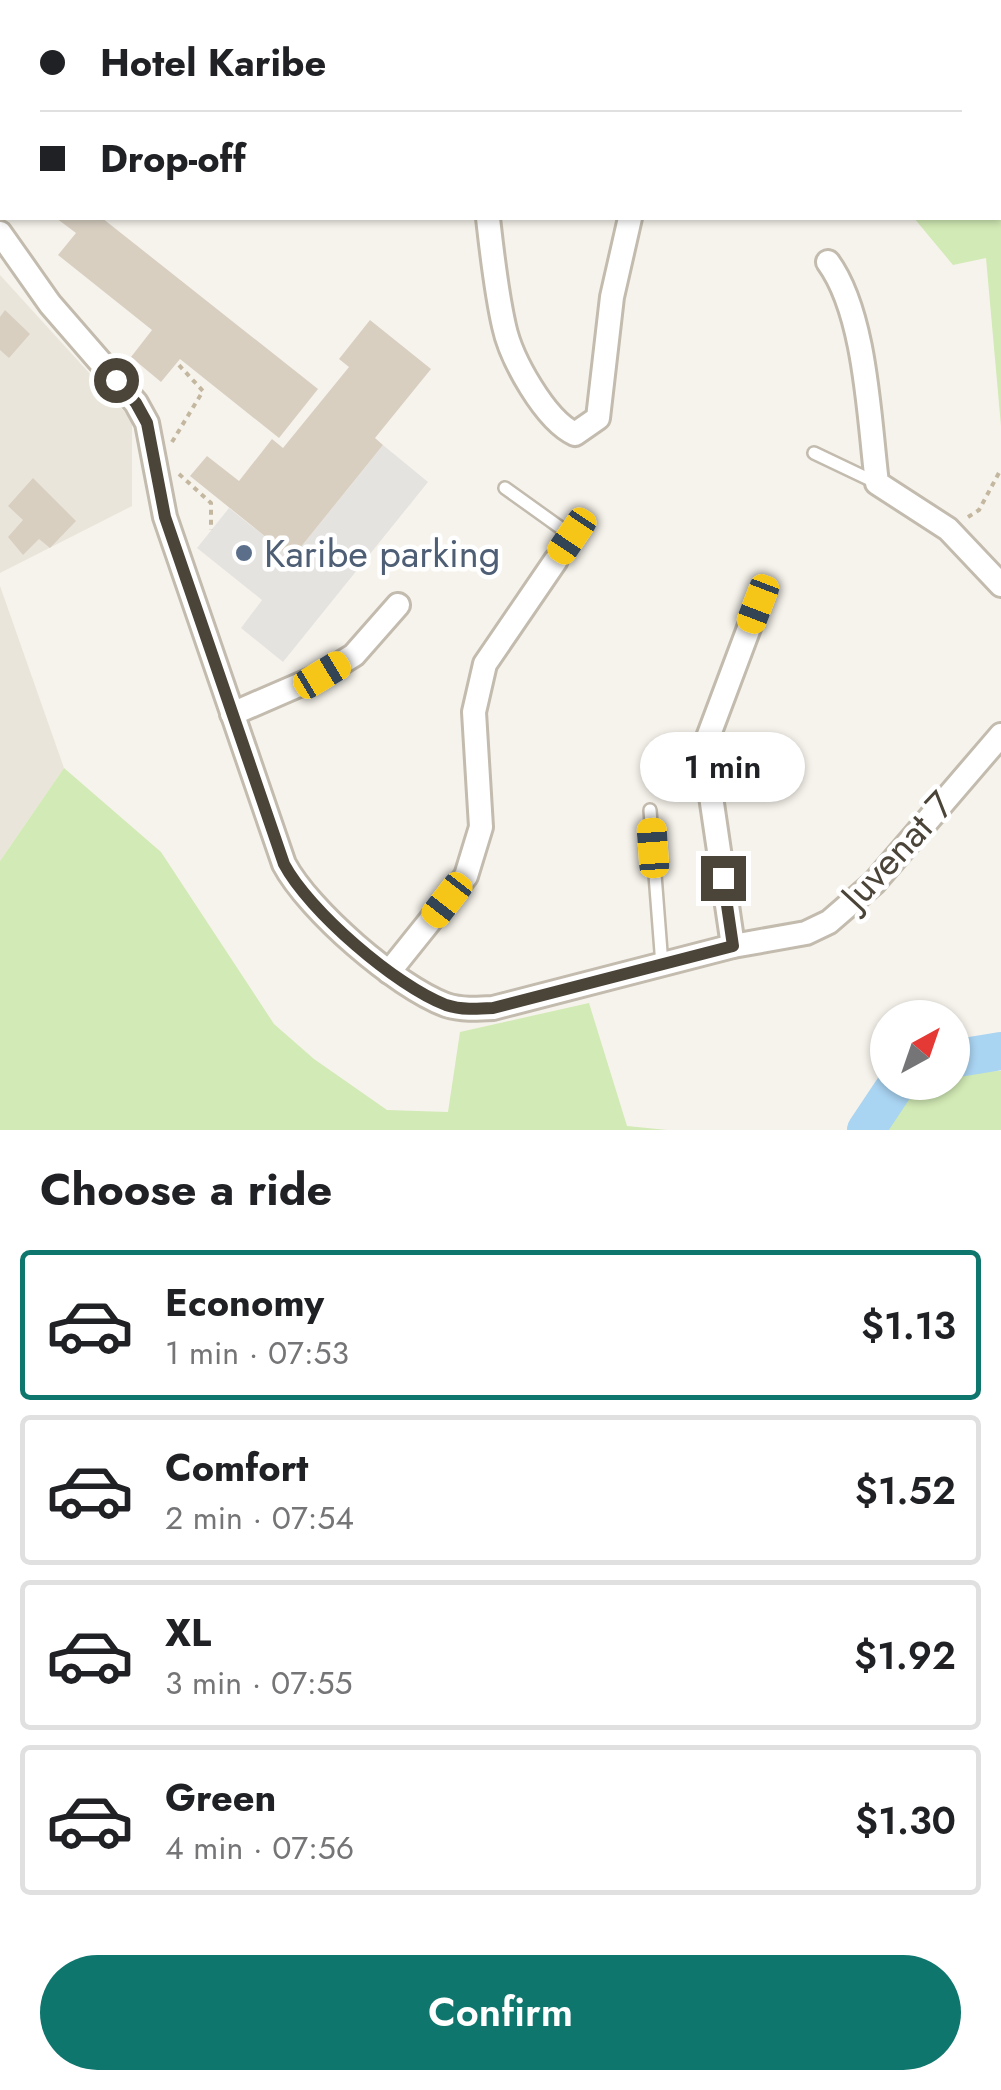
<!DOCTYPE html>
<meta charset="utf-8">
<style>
:root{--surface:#fff;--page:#f6f6f6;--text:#202124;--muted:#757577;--line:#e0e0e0;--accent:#0f766e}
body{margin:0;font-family:Jost,sans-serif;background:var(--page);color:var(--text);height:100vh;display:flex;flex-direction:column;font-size:38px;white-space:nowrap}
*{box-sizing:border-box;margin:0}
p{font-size:32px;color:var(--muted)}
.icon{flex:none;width:55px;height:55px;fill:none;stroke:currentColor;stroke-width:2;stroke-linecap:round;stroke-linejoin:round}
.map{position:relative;height:1130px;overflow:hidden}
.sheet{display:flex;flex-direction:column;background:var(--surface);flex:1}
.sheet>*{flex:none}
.banner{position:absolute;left:0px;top:0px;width:1002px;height:220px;box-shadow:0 2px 8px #0004;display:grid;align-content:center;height:220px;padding:0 40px;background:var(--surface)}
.needle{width:65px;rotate:40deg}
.buttons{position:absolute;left:870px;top:1000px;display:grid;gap:20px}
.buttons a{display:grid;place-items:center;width:100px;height:100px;border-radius:50%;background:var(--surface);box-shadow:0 2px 8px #0004;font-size:50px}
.end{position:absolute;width:45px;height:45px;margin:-22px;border:12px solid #4b4439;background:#fff;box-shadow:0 0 0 5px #fff}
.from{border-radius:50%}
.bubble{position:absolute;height:70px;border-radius:35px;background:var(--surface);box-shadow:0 2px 8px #0004;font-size:32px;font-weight:600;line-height:70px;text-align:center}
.car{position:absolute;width:30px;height:60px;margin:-30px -15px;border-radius:12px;box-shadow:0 0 8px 2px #0007;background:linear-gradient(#f5c518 24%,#345 0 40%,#f5c518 0 76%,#345 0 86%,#f5c518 0)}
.banner b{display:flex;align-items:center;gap:35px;height:95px;font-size:38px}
.banner b+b{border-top:2px solid var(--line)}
.banner i{width:25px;height:25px;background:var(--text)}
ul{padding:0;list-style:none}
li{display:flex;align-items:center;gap:30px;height:150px;margin:0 20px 15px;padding:0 20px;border:5px solid var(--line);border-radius:10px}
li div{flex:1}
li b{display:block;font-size:38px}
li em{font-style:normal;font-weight:600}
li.active{border-color:var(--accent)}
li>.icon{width:90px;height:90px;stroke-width:1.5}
h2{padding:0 40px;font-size:45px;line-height:120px}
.action{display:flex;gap:20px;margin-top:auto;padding:20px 40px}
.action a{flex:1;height:115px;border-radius:60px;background:var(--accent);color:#fff;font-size:40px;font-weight:600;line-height:115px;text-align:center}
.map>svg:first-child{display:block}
.residential{fill:#eae5da}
.green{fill:#d2eab5}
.parking{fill:#e5e3e0}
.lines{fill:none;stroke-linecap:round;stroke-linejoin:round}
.river{stroke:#a9d4f2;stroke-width:38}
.building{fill:#d8cfc1}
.lane-casing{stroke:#c2bbae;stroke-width:16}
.street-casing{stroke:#c2bbae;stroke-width:28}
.path{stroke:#c4b79f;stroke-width:4;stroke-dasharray:5 5;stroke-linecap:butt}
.lane{stroke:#fff;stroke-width:11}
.street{stroke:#fff;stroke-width:22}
.route{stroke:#4b4439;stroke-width:12}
.service-dot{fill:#5c6f8a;stroke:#fff;stroke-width:4}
.labels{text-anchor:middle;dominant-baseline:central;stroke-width:9;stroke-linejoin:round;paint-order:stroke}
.service-label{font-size:38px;fill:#4e5e75;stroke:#fff;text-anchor:start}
.street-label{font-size:38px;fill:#4b4439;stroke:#fff}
</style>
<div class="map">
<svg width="1001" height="1130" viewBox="0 0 1001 1130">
<rect width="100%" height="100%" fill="#f6f3ec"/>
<g class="residential">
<polygon points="0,275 132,420 132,506 0,573"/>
<polygon points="0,586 64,768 0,861"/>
</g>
<g class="green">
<polygon points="835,0 1001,0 1001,426 986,258 953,265 914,218 1000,218 1000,2 833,2"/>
<polygon points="64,768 161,852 274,1024 314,1059 387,1110 448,1112 460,1032 589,1003 627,1126 667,1130 0,1130 0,861"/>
<polygon points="1001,1071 1001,1130 875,1130 907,1083 952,1082 953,1072"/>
</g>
<polygon class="parking" points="383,445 428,482 283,662 241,628 262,600 197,548 229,508 292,558"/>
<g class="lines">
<g class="river">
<polyline points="952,1059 1001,1051"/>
<polyline points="866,1130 898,1082"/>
</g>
</g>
<g class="building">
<polygon points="56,218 102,218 318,389 279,438 180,359 161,382 131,357 152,330 58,255 76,233"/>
<polygon points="5,310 30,334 9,358 0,350 0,317"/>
<polygon points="370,320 431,369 375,438 383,445 292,558 190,476 207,456 239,481 272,439 283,448 349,367 339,359"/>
<polygon points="33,478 76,521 50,548 39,539 23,555 8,537 23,520 8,506"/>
</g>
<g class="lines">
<g class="lane-casing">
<g id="lane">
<polyline points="0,37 2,34"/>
<polyline points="0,155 2,166"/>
<polyline points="0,183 2,179"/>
<polyline points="814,453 877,483"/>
<polyline points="505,488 572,536 556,560"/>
<polyline points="650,810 662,965"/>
</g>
</g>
<g class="street-casing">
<g id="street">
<polyline points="485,2 486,0"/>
<polyline points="799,2 802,0"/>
<path d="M488,218C492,253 496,291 504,326C511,359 545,420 575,434L598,418L612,297L630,218"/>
<path d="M0,233L50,304L136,403L147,423L165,517L284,864C309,911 396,986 446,1005C461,1010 477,1009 493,1008L733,946L806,933L829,922L874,883L1001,735"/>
<path d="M828,262C866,314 869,419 877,483L948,529L1001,585"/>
<polyline points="232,714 322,675 354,655 398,605"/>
<polyline points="733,946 708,776 707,740 758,604"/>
<polyline points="389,972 466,876 481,827 474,712 485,664 556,560"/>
</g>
</g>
<g class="path">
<polyline points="172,442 203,391 177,363"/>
<polyline points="179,474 211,503 211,530"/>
<polyline points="968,517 979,510 1001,469"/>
</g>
<use href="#lane" class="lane"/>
<use href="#street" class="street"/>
</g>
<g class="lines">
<path class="route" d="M116,380L136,403L147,423L165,517L284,864C309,911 396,986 446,1005C461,1010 477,1009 493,1008L733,946L723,878"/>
</g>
<circle class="service-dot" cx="244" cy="553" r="10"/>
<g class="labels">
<g class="service-label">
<text x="264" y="553">Karibe parking</text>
</g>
<g class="street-label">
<text transform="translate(897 850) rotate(-47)">Juvenat 7</text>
</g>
</g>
</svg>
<div class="buttons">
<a><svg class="needle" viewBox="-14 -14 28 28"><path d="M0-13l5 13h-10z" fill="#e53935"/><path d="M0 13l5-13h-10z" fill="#757577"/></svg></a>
</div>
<i class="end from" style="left:116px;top:380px"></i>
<i class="end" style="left:723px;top:878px"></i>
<div class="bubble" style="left:640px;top:732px;width:165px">1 min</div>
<i class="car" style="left:572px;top:536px;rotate:214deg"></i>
<i class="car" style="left:758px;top:604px;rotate:201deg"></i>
<i class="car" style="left:322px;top:675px;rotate:59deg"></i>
<i class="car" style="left:653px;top:848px;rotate:356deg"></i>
<i class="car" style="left:447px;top:900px;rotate:218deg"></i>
<div class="banner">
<b><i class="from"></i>Hotel Karibe</b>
<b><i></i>Drop-off</b>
</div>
</div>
<section class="sheet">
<h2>Choose a ride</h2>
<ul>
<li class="active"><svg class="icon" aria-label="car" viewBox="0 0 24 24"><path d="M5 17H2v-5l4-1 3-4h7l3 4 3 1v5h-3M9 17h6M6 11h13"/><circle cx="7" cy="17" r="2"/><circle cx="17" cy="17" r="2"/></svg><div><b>Economy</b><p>1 min · 07:53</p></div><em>$1.13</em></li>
<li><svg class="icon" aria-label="car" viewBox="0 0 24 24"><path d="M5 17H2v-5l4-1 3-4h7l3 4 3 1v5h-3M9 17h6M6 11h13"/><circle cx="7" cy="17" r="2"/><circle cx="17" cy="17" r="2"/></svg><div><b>Comfort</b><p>2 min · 07:54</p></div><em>$1.52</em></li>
<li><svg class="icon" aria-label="car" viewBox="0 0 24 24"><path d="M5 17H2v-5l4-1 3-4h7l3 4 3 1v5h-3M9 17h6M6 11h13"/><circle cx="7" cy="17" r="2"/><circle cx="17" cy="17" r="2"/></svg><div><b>XL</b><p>3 min · 07:55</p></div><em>$1.92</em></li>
<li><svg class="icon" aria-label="car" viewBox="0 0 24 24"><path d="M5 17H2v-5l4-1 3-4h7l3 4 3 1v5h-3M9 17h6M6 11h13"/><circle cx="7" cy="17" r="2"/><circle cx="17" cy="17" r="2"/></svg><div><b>Green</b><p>4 min · 07:56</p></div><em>$1.30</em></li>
</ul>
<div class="action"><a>Confirm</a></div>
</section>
